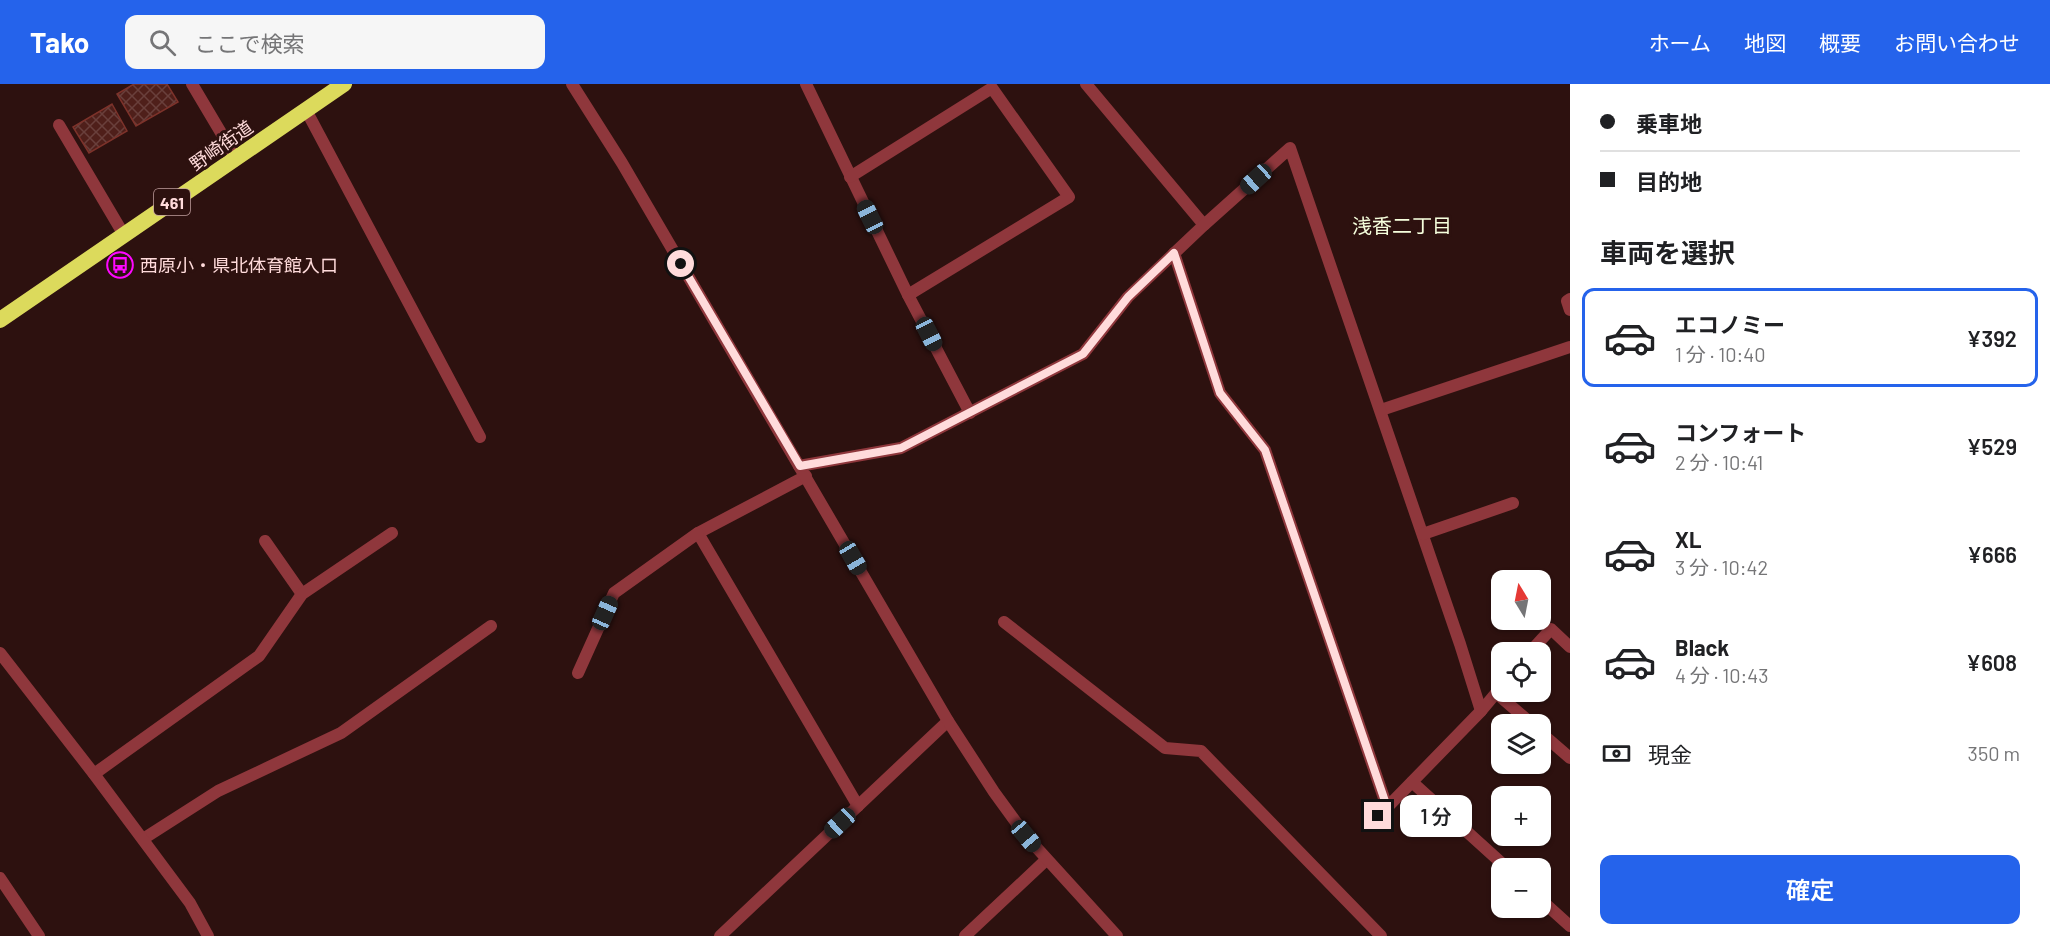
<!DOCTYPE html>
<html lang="ja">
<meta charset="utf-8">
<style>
:root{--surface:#fff;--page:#f6f6f6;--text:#202124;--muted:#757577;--line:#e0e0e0;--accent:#2563eb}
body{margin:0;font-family:Barlow,"Noto Sans JP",sans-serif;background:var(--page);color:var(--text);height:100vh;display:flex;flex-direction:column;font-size:22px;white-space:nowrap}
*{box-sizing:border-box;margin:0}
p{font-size:20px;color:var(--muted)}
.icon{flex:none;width:33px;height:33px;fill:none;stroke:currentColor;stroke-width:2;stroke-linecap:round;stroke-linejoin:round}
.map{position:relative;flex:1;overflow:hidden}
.panel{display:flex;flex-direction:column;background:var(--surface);width:480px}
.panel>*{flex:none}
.hud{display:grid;align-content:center;height:132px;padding:0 30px;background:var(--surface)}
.needle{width:39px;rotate:350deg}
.controls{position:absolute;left:1491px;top:486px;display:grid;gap:12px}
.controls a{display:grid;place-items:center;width:60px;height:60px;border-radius:12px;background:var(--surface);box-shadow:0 2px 4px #0004;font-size:30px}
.end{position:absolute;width:27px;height:27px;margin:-14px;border:8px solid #ffdbdb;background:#111;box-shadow:0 0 0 3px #111}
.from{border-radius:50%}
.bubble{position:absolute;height:42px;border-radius:12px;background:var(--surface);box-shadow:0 2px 4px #0004;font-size:20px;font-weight:600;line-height:42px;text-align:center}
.car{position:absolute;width:18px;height:36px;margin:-18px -9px;border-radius:8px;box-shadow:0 0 4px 2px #0007;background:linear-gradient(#222 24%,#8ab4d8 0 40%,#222 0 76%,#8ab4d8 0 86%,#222 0)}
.hud b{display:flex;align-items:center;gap:21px;height:57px;font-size:22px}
.hud b+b{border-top:2px solid var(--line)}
.hud i{width:15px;height:15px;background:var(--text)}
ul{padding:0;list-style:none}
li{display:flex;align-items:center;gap:18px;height:99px;margin:0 12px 9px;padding:0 18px;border:3px solid transparent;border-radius:12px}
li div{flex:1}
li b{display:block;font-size:22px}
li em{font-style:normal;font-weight:600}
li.active{border-color:var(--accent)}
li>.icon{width:54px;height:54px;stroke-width:1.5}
h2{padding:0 30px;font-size:27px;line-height:72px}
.pay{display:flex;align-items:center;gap:15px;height:66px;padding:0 30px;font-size:22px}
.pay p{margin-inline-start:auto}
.action{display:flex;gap:12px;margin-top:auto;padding:12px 30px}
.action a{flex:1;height:69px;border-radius:12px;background:var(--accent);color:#fff;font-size:24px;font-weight:600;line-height:69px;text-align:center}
header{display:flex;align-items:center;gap:36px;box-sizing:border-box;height:84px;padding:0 30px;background:var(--accent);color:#fff}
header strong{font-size:28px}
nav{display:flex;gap:33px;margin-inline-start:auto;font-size:21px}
.search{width:420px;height:54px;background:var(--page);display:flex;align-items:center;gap:15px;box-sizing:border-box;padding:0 21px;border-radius:12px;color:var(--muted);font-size:22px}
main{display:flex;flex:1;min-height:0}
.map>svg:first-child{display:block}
.building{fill:url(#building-cross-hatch);stroke:#7d322a;stroke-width:1.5}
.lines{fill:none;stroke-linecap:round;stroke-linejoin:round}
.service{stroke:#8f373c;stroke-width:12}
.minor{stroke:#8f373c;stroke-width:12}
.tertiary{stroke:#8f373c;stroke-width:12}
.trunk{stroke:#dcda5c;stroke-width:16}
.route{stroke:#ffdbdb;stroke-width:8}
.labels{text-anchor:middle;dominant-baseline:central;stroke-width:6;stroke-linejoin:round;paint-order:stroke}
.shield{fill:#2d110f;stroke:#c09e9e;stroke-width:1.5}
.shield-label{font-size:16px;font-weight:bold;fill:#ffdbdb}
.street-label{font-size:18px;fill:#ffdbdb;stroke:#2d110f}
.poi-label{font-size:18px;fill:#ffdbdb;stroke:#2d110f;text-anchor:start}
.neighbourhood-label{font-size:20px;fill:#f6ffdd;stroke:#2d110f}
</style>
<header>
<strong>Tako</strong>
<div class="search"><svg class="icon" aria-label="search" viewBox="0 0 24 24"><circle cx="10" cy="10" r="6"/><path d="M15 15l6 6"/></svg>ここで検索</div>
<nav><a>ホーム</a><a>地図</a><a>概要</a><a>お問い合わせ</a></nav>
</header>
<main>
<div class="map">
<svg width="1570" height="852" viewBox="0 0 1570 852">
<defs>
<pattern id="building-cross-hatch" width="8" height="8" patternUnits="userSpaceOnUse" patternTransform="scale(1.5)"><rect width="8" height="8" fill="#4f1f1a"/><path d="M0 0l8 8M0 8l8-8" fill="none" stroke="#693f3b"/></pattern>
</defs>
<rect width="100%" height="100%" fill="#2d110f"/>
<g class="building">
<polygon points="134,0 167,0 178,18 136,42 117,10"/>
<polygon points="112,20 127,47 89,69 73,43"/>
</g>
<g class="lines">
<g class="service">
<polyline points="306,26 480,353"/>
<polyline points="806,392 698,449 858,722"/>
<polyline points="265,457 302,510"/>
<polyline points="578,589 614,509 698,449"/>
<polyline points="94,690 259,572 302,510 392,449"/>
<polyline points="143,755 218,707 341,649 491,542"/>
<polyline points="720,852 948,637"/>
<polyline points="965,852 1046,776"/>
</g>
<g class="minor">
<polyline points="192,0 236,74"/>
<polyline points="572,0 622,79 948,637 994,708 1026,752 1117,852"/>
<polyline points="806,0 908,211 970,329"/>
<polyline points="1086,0 1204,141"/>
<polyline points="59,41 124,151"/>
<polyline points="850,93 992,4 1069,113 908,211"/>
<polyline points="1174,169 1220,309 1265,366 1387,723"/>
<polyline points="1570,215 1567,217 1570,226"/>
<polyline points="1381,326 1570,263"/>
<polyline points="799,382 901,364 1083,270 1128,213 1204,141 1290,64 1460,560 1481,627"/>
<polyline points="1423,450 1513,419"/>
<polyline points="1004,538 1165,664 1201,667 1381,852"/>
<polyline points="1530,568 1551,545 1570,563"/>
<polyline points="1496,609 1532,640"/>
<polyline points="1540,648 1570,674"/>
<polyline points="1412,698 1507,784"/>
<polyline points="1369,742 1481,627 1502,602"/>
<polyline points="0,794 39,852"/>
<polyline points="1540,815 1570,842"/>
</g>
<polyline class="tertiary" points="0,569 94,690 190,819 208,852"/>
<polyline class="trunk" points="0,236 344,0"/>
</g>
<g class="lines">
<polyline class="route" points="681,180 800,382 901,364 1083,270 1128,213 1174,169 1220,309 1265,366 1387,723 1378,732"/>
</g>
<defs>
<g id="bus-ring" transform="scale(1.35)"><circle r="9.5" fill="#2d110f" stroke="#fe07ff" stroke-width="1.5"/><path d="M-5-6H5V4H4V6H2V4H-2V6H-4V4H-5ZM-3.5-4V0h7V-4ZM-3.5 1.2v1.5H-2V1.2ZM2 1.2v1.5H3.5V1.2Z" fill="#fe07ff"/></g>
</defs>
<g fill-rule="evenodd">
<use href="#bus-ring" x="120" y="181"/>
</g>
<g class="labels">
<rect class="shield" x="154" y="105" width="36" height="26" rx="4.5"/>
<g class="shield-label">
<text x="172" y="118">461</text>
</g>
<g class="street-label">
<text transform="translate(221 61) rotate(-35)">野崎街道</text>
</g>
<g class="poi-label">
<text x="140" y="181">西原小・県北体育館入口</text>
</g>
<g class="neighbourhood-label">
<text x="1402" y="141">浅香二丁目</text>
</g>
</g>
</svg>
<div class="controls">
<a><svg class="needle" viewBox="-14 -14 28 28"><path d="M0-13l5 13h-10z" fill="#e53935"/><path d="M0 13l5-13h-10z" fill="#757577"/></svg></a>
<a><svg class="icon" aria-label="locate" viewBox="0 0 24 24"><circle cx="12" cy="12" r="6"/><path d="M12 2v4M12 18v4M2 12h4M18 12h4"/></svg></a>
<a><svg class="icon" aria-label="layers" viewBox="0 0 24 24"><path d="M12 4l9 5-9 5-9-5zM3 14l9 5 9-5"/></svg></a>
<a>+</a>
<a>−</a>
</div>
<i class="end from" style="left:681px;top:180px"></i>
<i class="end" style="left:1378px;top:732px"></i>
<div class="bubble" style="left:1400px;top:711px;width:72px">1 分</div>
<i class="car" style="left:1256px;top:95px;rotate:228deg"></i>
<i class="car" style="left:870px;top:133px;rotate:334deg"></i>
<i class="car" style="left:929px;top:250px;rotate:153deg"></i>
<i class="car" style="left:853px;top:474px;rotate:150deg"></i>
<i class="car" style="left:605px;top:529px;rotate:24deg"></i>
<i class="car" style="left:840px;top:739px;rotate:227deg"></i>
<i class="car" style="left:1026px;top:752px;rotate:140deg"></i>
</div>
<section class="panel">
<div class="hud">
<b><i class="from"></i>乗車地</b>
<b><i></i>目的地</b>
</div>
<h2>車両を選択</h2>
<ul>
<li class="active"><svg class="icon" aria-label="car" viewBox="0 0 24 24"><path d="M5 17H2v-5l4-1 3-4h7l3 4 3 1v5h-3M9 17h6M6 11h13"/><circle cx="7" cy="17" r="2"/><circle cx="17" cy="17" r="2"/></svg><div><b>エコノミー</b><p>1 分 · 10:40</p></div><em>¥392</em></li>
<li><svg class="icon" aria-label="car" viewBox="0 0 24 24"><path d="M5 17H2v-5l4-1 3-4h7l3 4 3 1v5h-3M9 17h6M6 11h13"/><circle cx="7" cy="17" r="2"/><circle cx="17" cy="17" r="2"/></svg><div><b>コンフォート</b><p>2 分 · 10:41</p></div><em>¥529</em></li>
<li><svg class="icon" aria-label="car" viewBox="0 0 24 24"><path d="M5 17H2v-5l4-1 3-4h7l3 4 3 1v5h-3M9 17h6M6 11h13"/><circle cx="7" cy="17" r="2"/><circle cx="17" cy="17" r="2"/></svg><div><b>XL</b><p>3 分 · 10:42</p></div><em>¥666</em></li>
<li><svg class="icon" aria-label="car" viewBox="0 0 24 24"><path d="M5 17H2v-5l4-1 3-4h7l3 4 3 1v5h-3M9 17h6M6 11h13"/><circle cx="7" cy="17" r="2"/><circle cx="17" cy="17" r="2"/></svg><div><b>Black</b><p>4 分 · 10:43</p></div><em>¥608</em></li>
</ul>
<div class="pay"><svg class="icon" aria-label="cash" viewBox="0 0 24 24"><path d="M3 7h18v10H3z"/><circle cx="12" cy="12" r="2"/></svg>現金<p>350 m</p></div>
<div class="action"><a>確定</a></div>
</section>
</main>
